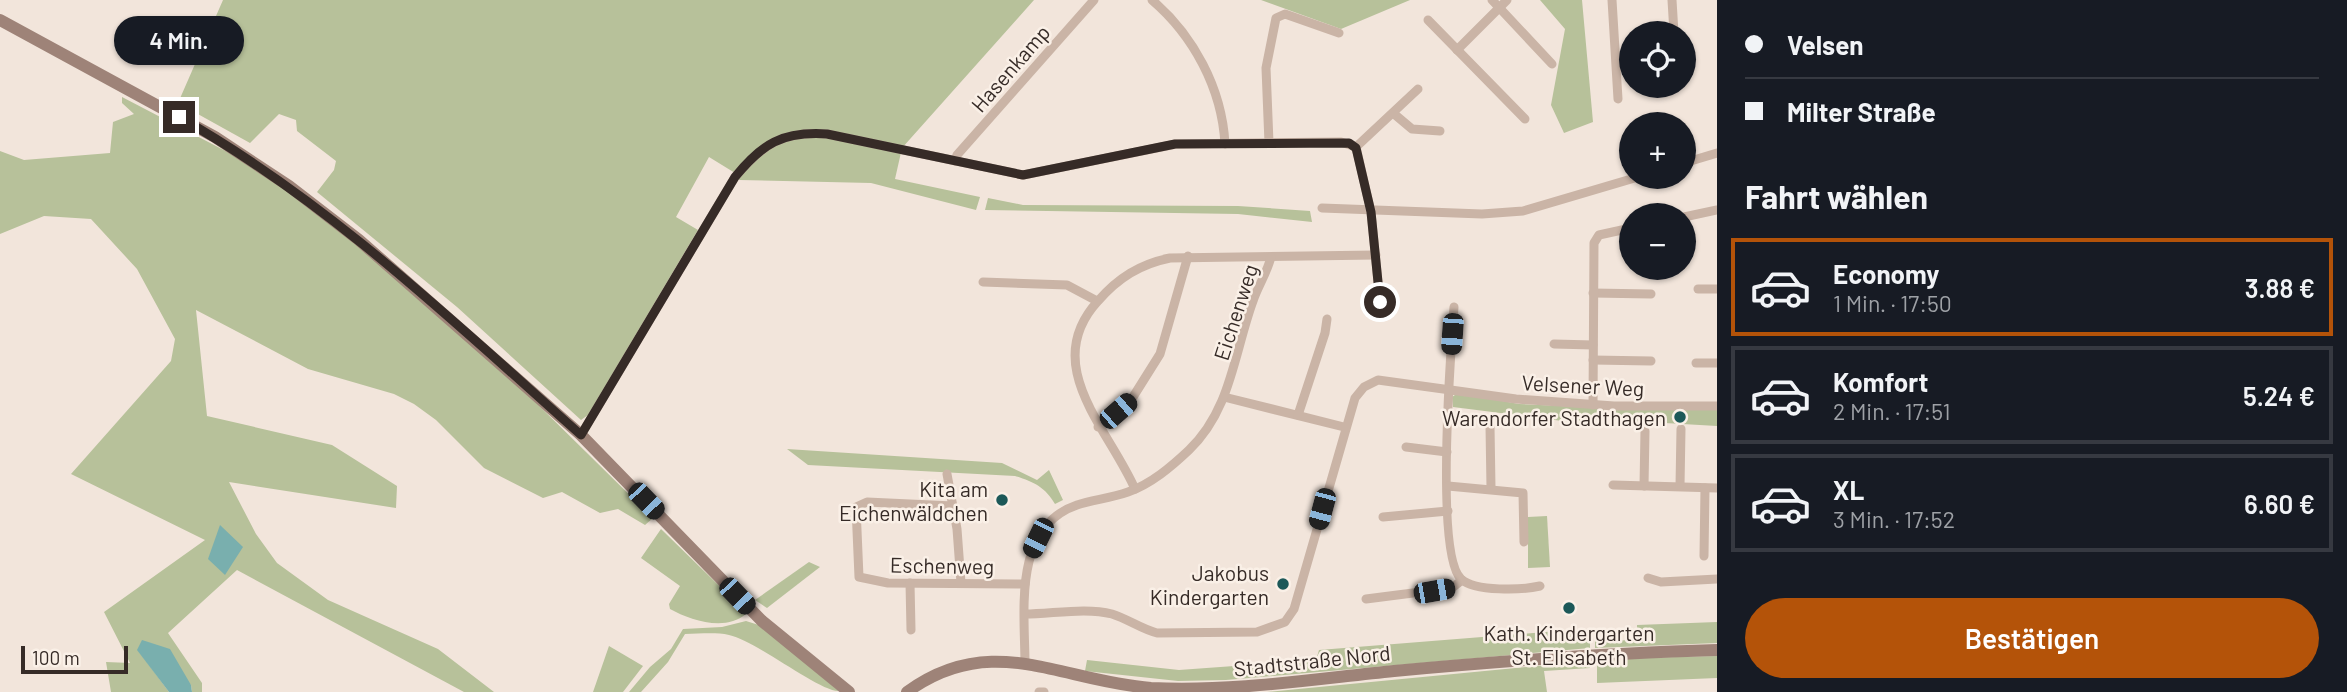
<!DOCTYPE html>
<html lang="de">
<meta charset="utf-8">
<style>
:root{--surface:#171b24;--page:#20242c;--text:#f1f3f6;--muted:#9ea1a6;--line:#363941;--accent:#b45309}
body{margin:0;font-family:Barlow,sans-serif;background:var(--page);color:var(--text);height:100vh;display:flex;flex-direction:column;font-size:26px;white-space:nowrap}
*{box-sizing:border-box;margin:0}
p{font-size:23px;color:var(--muted)}
.icon{flex:none;width:38px;height:38px;fill:none;stroke:currentColor;stroke-width:2;stroke-linecap:round;stroke-linejoin:round}
.map{position:relative;flex:1;overflow:hidden}
.details{display:flex;flex-direction:column;background:var(--surface);width:630px}
.details>*{flex:none}
.top-card{display:grid;align-content:center;height:154px;padding:0 28px;background:var(--surface)}
.fabs{position:absolute;left:1619px;top:21px;display:grid;gap:14px}
.fabs a{display:grid;place-items:center;width:77px;height:77px;border-radius:50%;background:var(--surface);box-shadow:0 2px 5px #0004;font-size:35px}
.scale{position:absolute;left:21px;bottom:18px;width:107px;box-sizing:border-box;padding-left:7px;border:4px solid #362b27;border-top:0;font-size:19px;line-height:24px;white-space:nowrap;color:#362b27;-webkit-text-stroke:5px #faf0e7;paint-order:stroke}
.end{position:absolute;width:32px;height:32px;margin:-16px;border:9px solid #362b27;background:#fff;box-shadow:0 0 0 4px #fff}
.from{border-radius:50%}
.bubble{position:absolute;height:49px;border-radius:24px;background:var(--surface);box-shadow:0 2px 5px #0004;font-size:23px;font-weight:600;line-height:49px;text-align:center}
.car{position:absolute;width:21px;height:42px;margin:-21px -10px;border-radius:9px;box-shadow:0 0 5px 2px #0007;background:linear-gradient(#222 24%,#8ab4d8 0 40%,#222 0 76%,#8ab4d8 0 86%,#222 0)}
.top-card b{display:flex;align-items:center;gap:24px;height:66px;font-size:26px}
.top-card b+b{border-top:2px solid var(--line)}
.top-card i{width:18px;height:18px;background:var(--text)}
ul{padding:0;list-style:none}
li{display:flex;align-items:center;gap:21px;height:98px;margin:0 14px 10px;padding:0 14px;border:4px solid var(--line);border-radius:0px}
li div{flex:1}
li b{display:block;font-size:26px}
li em{font-style:normal;font-weight:600}
li.current{border-color:var(--accent)}
li>.icon{width:63px;height:63px;stroke-width:1.5}
h2{padding:0 28px;font-size:32px;line-height:84px}
.primary-button{display:flex;gap:14px;margin-top:auto;padding:14px 28px}
.primary-button a{flex:1;height:80px;border-radius:42px;background:var(--accent);color:#fff;font-size:28px;font-weight:600;line-height:80px;text-align:center}
main{display:flex;flex:1;min-height:0}
.map>svg:first-child{display:block}
.green{fill:#b7c19a}
.water{fill:#79afae}
.lines{fill:none;stroke-linecap:round;stroke-linejoin:round}
.minor{stroke:#cab4a6;stroke-width:9}
.secondary{stroke:#9e8378;stroke-width:12}
.route{stroke:#362b27;stroke-width:9}
.poi-dot{fill:#1c5858;stroke:#faf0e7;stroke-width:2.5}
.labels{text-anchor:middle;dominant-baseline:central;stroke-width:5;stroke-linejoin:round;paint-order:stroke}
.street-label{font-size:21px;fill:#362b27;stroke:#faf0e7}
.poi-label{font-size:21px;fill:#362b27;stroke:#faf0e7;text-anchor:end}
</style>
<main>
<div class="map">
<svg width="1717" height="692" viewBox="0 0 1717 692">
<rect width="100%" height="100%" fill="#f2e5db"/>
<g class="green">
<polygon points="223,0 1034,0 902,148 895,179 980,197 976,210 871,183 739,180 735,173 709,157 676,217 698,230 588,415 581,420 457,307 317,192 334,170 336,161 297,131 296,120 279,114 250,143 178,103"/>
<polygon points="1261,0 1410,0 1341,29"/>
<polygon points="1540,0 1582,0 1593,122 1564,133 1551,105 1565,29"/>
<polygon points="122,97 239,158 307,203 411,289 518,385 653,518 645,525 618,509 600,513 562,492 543,498 484,468 436,420 414,404 394,394 308,369 196,310 207,416 332,445 397,486 396,508 229,482 256,534 277,563 328,600 438,649 494,692 464,692 237,570 168,633 202,683 202,692 192,692 191,685 138,650 169,692 111,692 106,662 130,663 104,612 205,540 71,474 171,361 175,339 137,269 91,219 44,216 0,234 0,151 24,160 110,153 113,122 134,114 122,103"/>
<polygon points="988,198 1023,205 1238,206 1310,211 1312,222 1238,214 985,210"/>
<polygon points="1458,393 1519,404 1604,408 1605,419 1570,422 1453,407 1452,397"/>
<polygon points="1717,408 1717,426 1613,420 1614,409"/>
<path d="M787,449L1002,463L1037,480L1049,470L1063,500L1055,504C1045,487 1034,482 1015,476L808,465Z"/>
<polygon points="1547,516 1550,567 1528,568 1528,517"/>
<path d="M661,529L745,611L746,614C725,632 690,620 670,609L669,604L680,586L641,558Z"/>
<polygon points="809,562 820,567 767,608 755,600"/>
<path d="M746,621L762,626L839,691C819,692 757,641 729,635C715,632 699,634 685,634L668,662L641,692H629L650,667L671,649L683,629L722,627Z"/>
<polygon points="1717,622 1717,643 1595,648 1595,641 1637,640 1637,625"/>
<polygon points="1584,629 1585,639 1590,639 1590,648 1226,680 1178,681 1085,671 1087,660 1179,670 1316,660 1319,650"/>
<polygon points="609,646 643,666 623,692 593,692"/>
<polygon points="1717,656 1717,678 1597,683 1597,659"/>
<polygon points="1589,661 1590,668 1544,671 1547,692 1267,692"/>
</g>
<g class="water">
<polygon points="220,525 243,547 225,575 208,559"/>
<polygon points="142,640 170,649 191,685 192,692 169,692 137,650"/>
</g>
<g class="lines">
<g class="minor">
<path d="M1152,0C1193,35 1222,88 1225,144"/>
<polyline points="1492,0 1552,64"/>
<polyline points="1612,0 1618,99"/>
<polyline points="1672,0 1674,33"/>
<polyline points="1428,20 1525,119"/>
<polyline points="1457,50 1507,0"/>
<polyline points="1393,113 1412,129 1440,131"/>
<polyline points="1269,143 1266,68 1276,18 1285,14 1339,33"/>
<polyline points="1356,147 1371,212 1380,302"/>
<polyline points="1356,147 1418,89"/>
<polyline points="955,161 957,155 1094,0"/>
<polyline points="1684,163 1717,153"/>
<polyline points="1322,208 1482,214 1523,211 1638,177"/>
<polyline points="1684,217 1717,210"/>
<polyline points="983,282 1067,285 1097,301"/>
<polyline points="1698,289 1717,289"/>
<polyline points="1593,293 1651,294"/>
<path d="M1454,307C1451,349 1435,554 1461,579C1475,592 1523,590 1540,586"/>
<polyline points="1554,344 1593,345"/>
<polyline points="1593,360 1651,361"/>
<polyline points="1696,363 1717,363"/>
<polyline points="1224,397 1344,427"/>
<polyline points="1593,405 1594,243 1599,235 1631,228"/>
<polyline points="1298,415 1325,333 1327,319"/>
<polyline points="1490,426 1491,488"/>
<polyline points="1098,427 1133,397 1160,354 1188,256"/>
<path d="M581,435L735,177C763,144 782,131 827,134L1023,175L1176,144L1341,142L1356,147"/>
<polyline points="1406,447 1447,452"/>
<polyline points="947,474 957,529 961,583"/>
<polyline points="1613,485 1717,488"/>
<polyline points="1448,486 1523,493 1524,542"/>
<polyline points="1644,486 1645,431"/>
<polyline points="1680,486 1681,429"/>
<path d="M1135,489C1109,429 1039,365 1098,301C1118,278 1140,264 1170,258L1376,255"/>
<polyline points="953,506 867,502 856,507 859,577 888,583 1025,584"/>
<polyline points="1383,517 1448,511"/>
<polyline points="1704,556 1705,488"/>
<polyline points="1648,578 1661,582 1717,579"/>
<polyline points="910,583 911,630"/>
<polyline points="1366,599 1452,588 1462,580"/>
<path d="M1025,614C1052,614 1086,607 1112,614C1128,619 1141,629 1157,633L1257,632L1285,622L1294,609L1355,398L1364,387L1378,380L1516,399L1614,406H1717"/>
<path d="M1025,665C1025,612 1012,527 1077,505C1093,500 1111,498 1128,492C1151,484 1171,467 1189,450C1231,410 1234,353 1253,301C1258,286 1267,273 1271,257"/>
<polyline points="1039,692 1044,692"/>
</g>
<g class="secondary">
<polyline points="0,20 215,137 289,186 359,240 581,435 762,621 849,692"/>
<path d="M907,692C992,630 1059,681 1151,688C1232,692 1314,679 1394,671C1502,661 1609,653 1717,650"/>
</g>
</g>
<g class="lines">
<path class="route" d="M179,117C329,202 453,321 581,435L735,177C762,144 782,131 827,134L1023,175L1175,144L1349,143L1356,148L1371,212L1380,302"/>
</g>
<g class="poi-dot">
<circle cx="1680" cy="417" r="7"/>
<circle cx="1002" cy="500" r="7"/>
<circle cx="1283" cy="584" r="7"/>
<circle cx="1569" cy="608" r="7"/>
</g>
<g class="labels">
<g class="street-label">
<text transform="translate(1010 68) rotate(-49)">Hasenkamp</text>
<text transform="translate(1235 312) rotate(-72)">Eichenweg</text>
<text transform="translate(1583 385) rotate(3)">Velsener Weg</text>
<text transform="translate(942 565) rotate(1)">Eschenweg</text>
<text transform="translate(1312 660) rotate(-6)">Stadtstraße Nord</text>
</g>
<g class="poi-label">
<text x="1666" y="417">Warendorfer Stadthagen</text>
<text x="988" y="488">Kita am<tspan x="988" dy="24">Eichenwäldchen</tspan></text>
<text x="1269" y="572">Jakobus<tspan x="1269" dy="24">Kindergarten</tspan></text>
<text x="1569" y="632" text-anchor="middle">Kath. Kindergarten<tspan x="1569" dy="24">St. Elisabeth</tspan></text>
</g>
</g>
</svg>
<div class="fabs">
<a><svg class="icon" aria-label="locate" viewBox="0 0 24 24"><circle cx="12" cy="12" r="6"/><path d="M12 2v4M12 18v4M2 12h4M18 12h4"/></svg></a>
<a>+</a>
<a>−</a>
</div>
<div class="scale">100 m</div>
<i class="end from" style="left:1380px;top:302px"></i>
<i class="end" style="left:179px;top:117px"></i>
<div class="bubble" style="left:114px;top:16px;width:130px">4 Min.</div>
<i class="car" style="left:1452px;top:334px;rotate:184deg"></i>
<i class="car" style="left:1118px;top:411px;rotate:49deg"></i>
<i class="car" style="left:646px;top:501px;rotate:136deg"></i>
<i class="car" style="left:1322px;top:509px;rotate:195deg"></i>
<i class="car" style="left:1038px;top:538px;rotate:206deg"></i>
<i class="car" style="left:1434px;top:591px;rotate:80deg"></i>
<i class="car" style="left:737px;top:596px;rotate:136deg"></i>
</div>
<section class="details">
<div class="top-card">
<b><i class="from"></i>Velsen</b>
<b><i></i>Milter Straße</b>
</div>
<h2>Fahrt wählen</h2>
<ul>
<li class="current"><svg class="icon" aria-label="car" viewBox="0 0 24 24"><path d="M5 17H2v-5l4-1 3-4h7l3 4 3 1v5h-3M9 17h6M6 11h13"/><circle cx="7" cy="17" r="2"/><circle cx="17" cy="17" r="2"/></svg><div><b>Economy</b><p>1 Min. · 17:50</p></div><em>3.88 €</em></li>
<li><svg class="icon" aria-label="car" viewBox="0 0 24 24"><path d="M5 17H2v-5l4-1 3-4h7l3 4 3 1v5h-3M9 17h6M6 11h13"/><circle cx="7" cy="17" r="2"/><circle cx="17" cy="17" r="2"/></svg><div><b>Komfort</b><p>2 Min. · 17:51</p></div><em>5.24 €</em></li>
<li><svg class="icon" aria-label="car" viewBox="0 0 24 24"><path d="M5 17H2v-5l4-1 3-4h7l3 4 3 1v5h-3M9 17h6M6 11h13"/><circle cx="7" cy="17" r="2"/><circle cx="17" cy="17" r="2"/></svg><div><b>XL</b><p>3 Min. · 17:52</p></div><em>6.60 €</em></li>
</ul>
<div class="primary-button"><a>Bestätigen</a></div>
</section>
</main>
